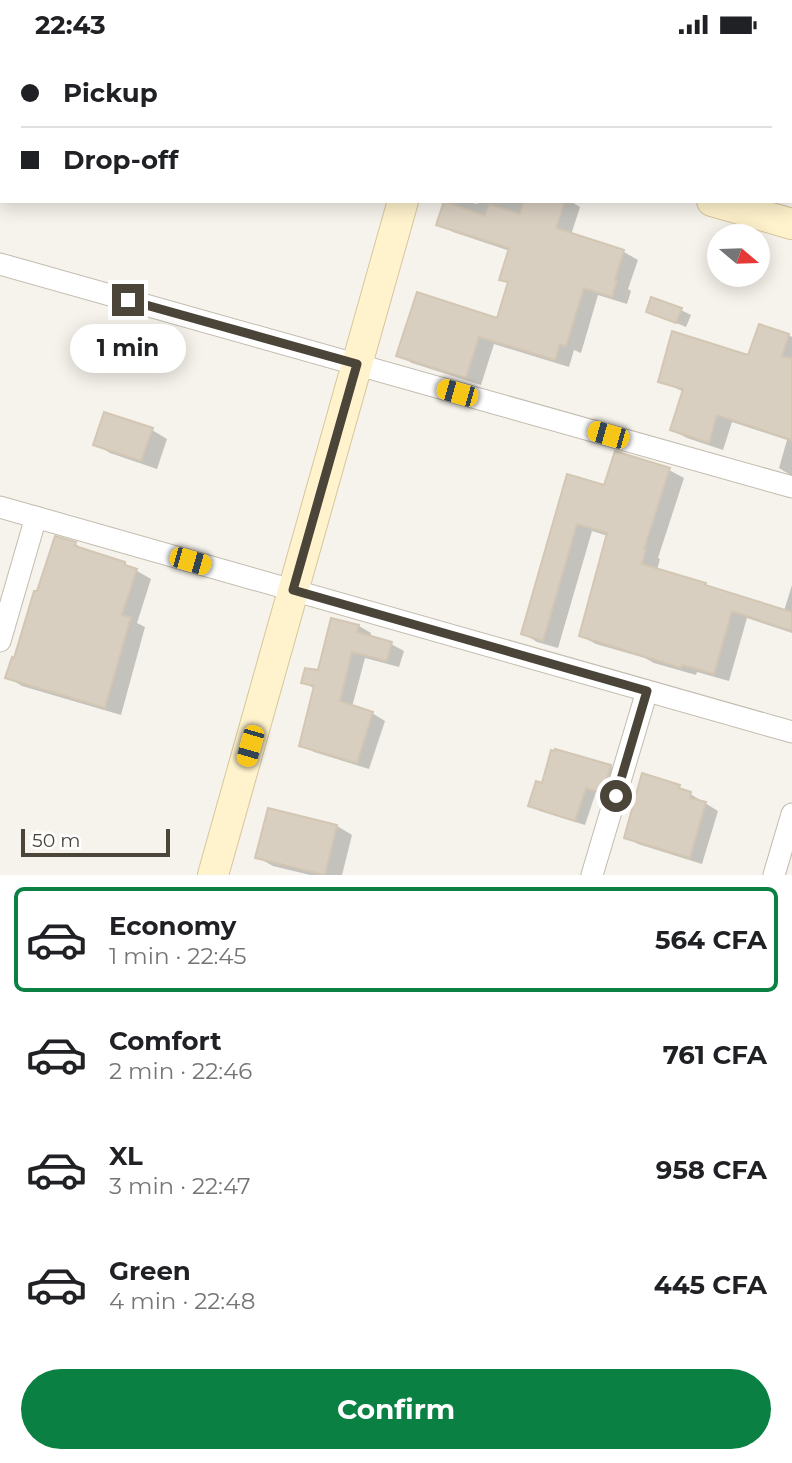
<!DOCTYPE html>
<meta charset="utf-8">
<style>
:root{--surface:#fff;--page:#f6f6f6;--text:#202124;--muted:#757577;--line:#e0e0e0;--accent:#0b8043}
body{margin:0;font-family:Montserrat,sans-serif;background:var(--page);color:var(--text);height:100vh;display:flex;flex-direction:column;font-size:26px;white-space:nowrap}
*{box-sizing:border-box;margin:0}
p{font-size:23px;color:var(--muted)}
.icon{flex:none;width:38px;height:38px;fill:none;stroke:currentColor;stroke-width:2;stroke-linecap:round;stroke-linejoin:round}
.map{position:relative;height:826px;overflow:hidden}
.panel{display:flex;flex-direction:column;background:var(--surface);flex:1}
.panel>*{flex:none}
.top-card{position:absolute;left:0px;top:0px;width:793px;height:154px;box-shadow:0 4px 18px #0003;display:grid;align-content:center;height:154px;padding:0 21px;background:var(--surface)}
.needle{width:46px;rotate:109deg}
.tools{position:absolute;left:707px;top:175px;display:grid;gap:14px}
.tools a{display:grid;place-items:center;width:63px;height:63px;border-radius:50%;background:var(--surface);box-shadow:0 4px 18px #0003;font-size:35px}
.scale{position:absolute;left:21px;bottom:18px;width:149px;box-sizing:border-box;padding-left:7px;border:4px solid #4b4439;border-top:0;font-size:19px;line-height:24px;white-space:nowrap;color:#4b4439;-webkit-text-stroke:5px #fff;paint-order:stroke}
.end{position:absolute;width:32px;height:32px;margin:-16px;border:9px solid #4b4439;background:#fff;box-shadow:0 0 0 4px #fff}
.from{border-radius:50%}
.bubble{position:absolute;height:49px;border-radius:24px;background:var(--surface);box-shadow:0 4px 18px #0003;font-size:23px;font-weight:700;line-height:49px;text-align:center}
.car{position:absolute;width:21px;height:42px;margin:-21px -10px;border-radius:9px;box-shadow:0 0 5px 2px #0007;background:linear-gradient(#f5c518 24%,#345 0 40%,#f5c518 0 76%,#345 0 86%,#f5c518 0)}
.top-card b{display:flex;align-items:center;gap:24px;height:66px;font-size:26px}
.top-card b+b{border-top:2px solid var(--line)}
.top-card i{width:18px;height:18px;background:var(--text)}
ul{padding:12px 0 0;list-style:none}
li{display:flex;align-items:center;gap:21px;height:105px;margin:0 14px 10px;padding:0 7px;border:4px solid transparent;border-radius:10px}
li div{flex:1}
li b{display:block;font-size:26px}
li em{font-style:normal;font-weight:700}
li.selected{border-color:var(--accent)}
li>.icon{width:63px;height:63px;stroke-width:1.5}
.action{display:flex;gap:14px;margin-top:auto;padding:14px 21px}
.action a{flex:1;height:80px;border-radius:42px;background:var(--accent);color:#fff;font-size:28px;font-weight:700;line-height:80px;text-align:center}
.status{display:flex;justify-content:space-between;align-items:center;height:49px;padding:0 35px;background:var(--surface);direction:ltr}
.status svg{height:19px;fill:currentColor}
.map>svg:first-child{display:block}
.shadow{fill:#0003}
.building{fill:#d8cfc1;stroke:#d3c7b4;stroke-width:2}
.lines{fill:none;stroke-linecap:round;stroke-linejoin:round}
.street-casing{stroke:#c2bbae;stroke-width:23}
.secondary-casing{stroke:#d6c79b;stroke-width:32}
.street{stroke:#fff;stroke-width:21}
.secondary{stroke:#fff3cd;stroke-width:30}
.route{stroke:#4b4439;stroke-width:9}
</style>
<div class="status"><b>22:43</b><svg viewBox="0 0 49 12"><path d="M0 12V9h3v3zM5 12V6h3v6zM10 12V3h3v9zM15 12V0h3v12zM26 1h20v11H26zM47 4h2v5h-2z"/></svg></div>
<div class="map">
<svg width="792" height="826" viewBox="0 0 792 826">
<rect width="100%" height="100%" fill="#f6f3ec"/>
<g class="shadow">
<polygon points="0,0 19,0 19,2"/>
<polygon points="264,0 341,0 340,2"/>
<polygon points="693,0 759,0 693,2"/>
<rect x="791" y="56" width="1" height="64"/>
<polygon points="446,152 465,152 477,155 478,152 570,152 580,158 571,186 624,203 638,211 628,240 631,242 627,255 598,246 581,304 574,301 569,318 494,295 481,336 412,314 398,306 498,271 510,235 501,230 510,202 453,183 439,175"/>
<polygon points="681,261 691,266 686,278 648,262"/>
<polygon points="789,286 792,288 792,427 779,419 787,391 732,373 723,401 687,389 672,381 684,343 660,332 750,308"/>
<polygon points="152,381 167,390 157,420 110,404 95,395"/>
<polygon points="669,421 684,429 658,509 660,510 657,521 784,562 792,536 792,584 747,569 729,632 697,623 696,626 654,614 645,609 596,595 581,587 608,487 592,482 558,599 537,593 523,584 568,427 605,438"/>
<polygon points="75,495 90,504 125,515 151,530 137,574 145,578 121,666 22,637 7,628 39,545"/>
<polygon points="359,577 371,584 370,589 391,595 404,602 399,618 365,609 352,658 372,664 385,672 369,720 314,703 302,696 315,640 303,633 320,623"/>
<polygon points="610,717 620,723 613,748 596,743 585,776 540,762 530,756 543,736"/>
<polygon points="679,738 718,762 702,815 638,795 626,788"/>
<polygon points="269,761 337,777 352,786 342,826 310,826 273,817 257,808"/>
</g>
<g class="building">
<polygon points="444,152 485,167 489,155 520,165 524,152 565,152 556,179 624,201 615,231 617,232 612,248 584,239 566,297 560,295 555,311 479,288 466,329 396,307 417,243 497,269 508,233 499,231 509,199 436,176"/>
<polygon points="651,248 682,259 676,274 646,263"/>
<polygon points="759,275 789,285 782,308 792,309 792,391 717,366 709,394 670,381 683,340 658,333 672,282 748,306"/>
<polygon points="104,363 153,379 141,412 93,396"/>
<polygon points="615,402 670,419 644,500 646,500 642,515 706,534 705,536 792,563 792,582 732,562 714,625 682,616 681,619 579,587 607,484 577,475 543,592 521,585 567,425 604,436"/>
<polygon points="55,487 76,493 75,497 125,513 125,516 137,520 122,566 131,568 105,659 5,629 12,608 14,609 34,542 37,542"/>
<polygon points="331,569 359,576 357,583 392,593 387,612 352,603 340,652 373,663 357,714 299,697 314,637 301,634 305,619 318,621"/>
<polygon points="555,700 611,716 603,744 586,739 575,772 528,757 536,732 542,734 551,701 554,702"/>
<polygon points="642,724 680,736 679,739 691,743 690,749 706,753 690,809 624,789"/>
<polygon points="268,759 337,776 325,826 255,809"/>
</g>
<g class="lines">
<g class="street-casing">
<g id="street">
<polyline points="0,215 792,438"/>
<polyline points="0,458 792,683"/>
<polyline points="0,592 36,468"/>
<polyline points="592,826 647,642"/>
<polyline points="774,826 792,765"/>
</g>
</g>
<g class="secondary-casing">
<g id="secondary">
<polyline points="167,0 174,2"/>
<polyline points="445,2 446,0"/>
<polyline points="712,152 792,175"/>
<polyline points="213,826 403,152"/>
</g>
</g>
<use href="#street" class="street"/>
<use href="#secondary" class="secondary"/>
</g>
<g class="lines">
<polyline class="route" points="128,251 357,315 293,541 647,642 616,747"/>
</g>
</svg>
<div class="tools">
<a><svg class="needle" viewBox="-14 -14 28 28"><path d="M0-13l5 13h-10z" fill="#e53935"/><path d="M0 13l5-13h-10z" fill="#757577"/></svg></a>
</div>
<div class="scale">50 m</div>
<i class="end from" style="left:616px;top:747px"></i>
<i class="end" style="left:128px;top:251px"></i>
<div class="bubble" style="left:70px;top:275px;width:116px">1 min</div>
<i class="car" style="left:457px;top:344px;rotate:286deg"></i>
<i class="car" style="left:608px;top:386px;rotate:286deg"></i>
<i class="car" style="left:190px;top:512px;rotate:106deg"></i>
<i class="car" style="left:250px;top:697px;rotate:196deg"></i>
<div class="top-card">
<b><i class="from"></i>Pickup</b>
<b><i></i>Drop-off</b>
</div>
</div>
<section class="panel">
<ul>
<li class="selected"><svg class="icon" aria-label="car" viewBox="0 0 24 24"><path d="M5 17H2v-5l4-1 3-4h7l3 4 3 1v5h-3M9 17h6M6 11h13"/><circle cx="7" cy="17" r="2"/><circle cx="17" cy="17" r="2"/></svg><div><b>Economy</b><p>1 min · 22:45</p></div><em>564 CFA</em></li>
<li><svg class="icon" aria-label="car" viewBox="0 0 24 24"><path d="M5 17H2v-5l4-1 3-4h7l3 4 3 1v5h-3M9 17h6M6 11h13"/><circle cx="7" cy="17" r="2"/><circle cx="17" cy="17" r="2"/></svg><div><b>Comfort</b><p>2 min · 22:46</p></div><em>761 CFA</em></li>
<li><svg class="icon" aria-label="car" viewBox="0 0 24 24"><path d="M5 17H2v-5l4-1 3-4h7l3 4 3 1v5h-3M9 17h6M6 11h13"/><circle cx="7" cy="17" r="2"/><circle cx="17" cy="17" r="2"/></svg><div><b>XL</b><p>3 min · 22:47</p></div><em>958 CFA</em></li>
<li><svg class="icon" aria-label="car" viewBox="0 0 24 24"><path d="M5 17H2v-5l4-1 3-4h7l3 4 3 1v5h-3M9 17h6M6 11h13"/><circle cx="7" cy="17" r="2"/><circle cx="17" cy="17" r="2"/></svg><div><b>Green</b><p>4 min · 22:48</p></div><em>445 CFA</em></li>
</ul>
<div class="action"><a>Confirm</a></div>
</section>
